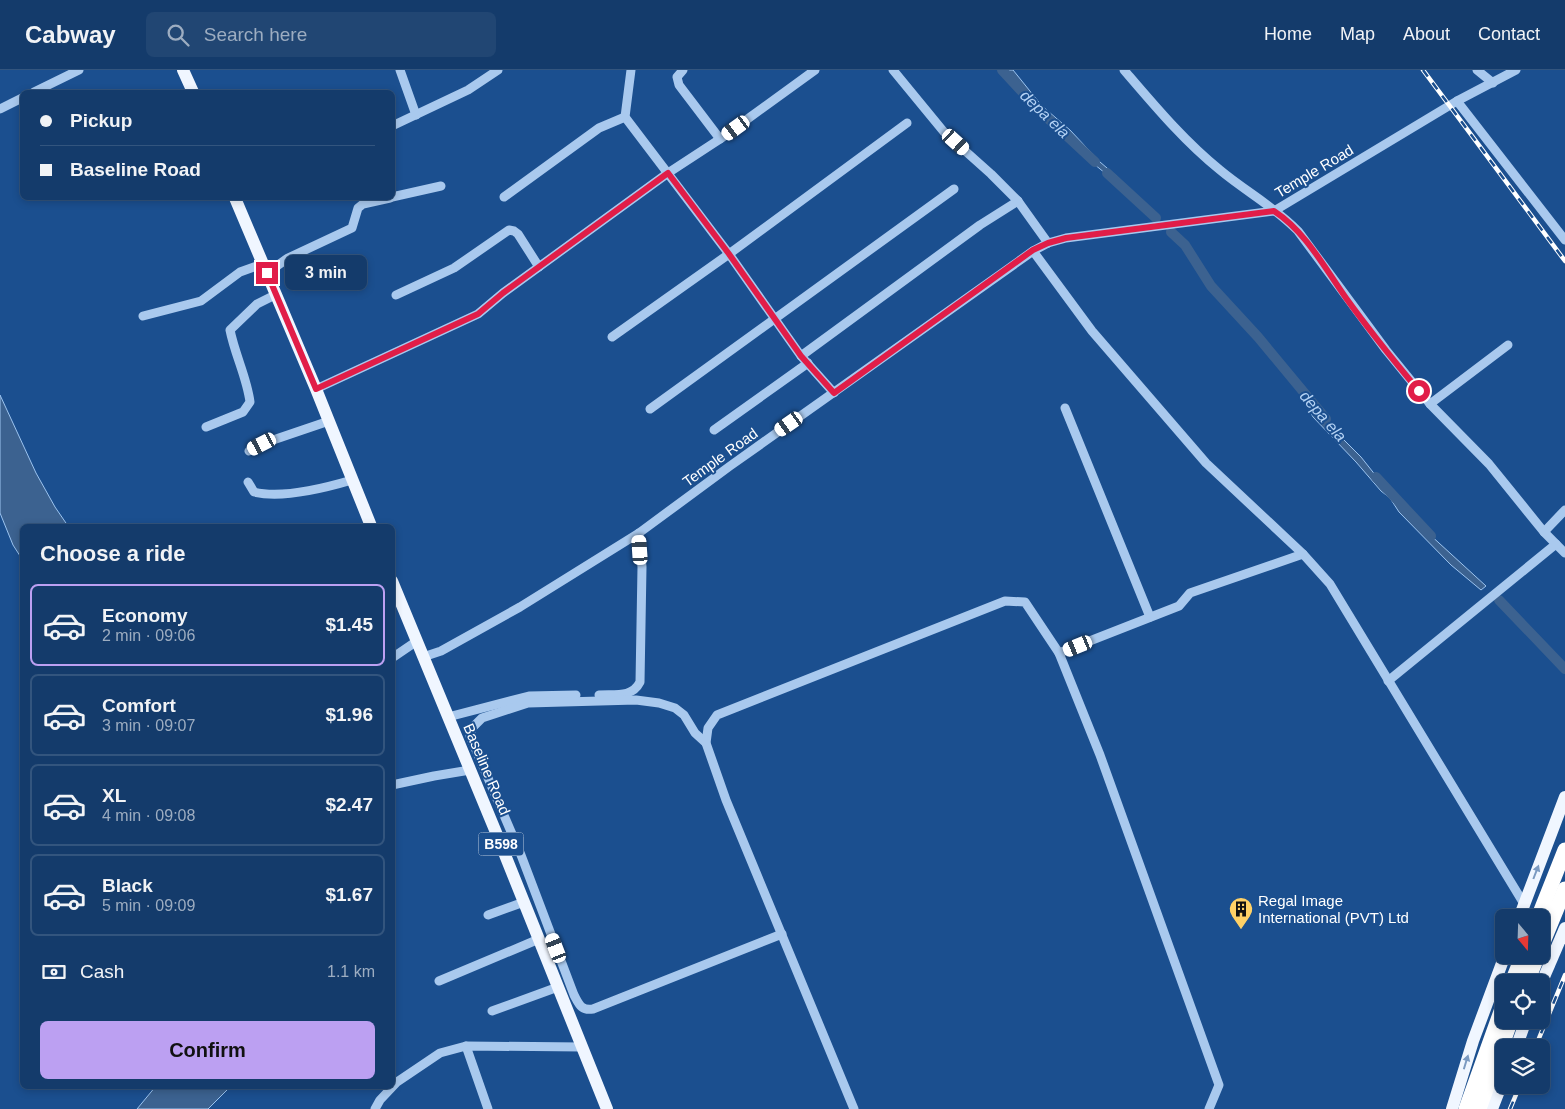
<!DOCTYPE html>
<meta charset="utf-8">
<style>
:root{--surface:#143b6b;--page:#214673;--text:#f1f3f6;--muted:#9dadc1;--line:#33557e;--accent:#bca0f2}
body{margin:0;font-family:Arial,sans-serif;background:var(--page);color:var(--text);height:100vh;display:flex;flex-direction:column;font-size:19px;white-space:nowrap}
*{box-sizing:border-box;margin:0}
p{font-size:16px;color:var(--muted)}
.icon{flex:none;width:28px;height:28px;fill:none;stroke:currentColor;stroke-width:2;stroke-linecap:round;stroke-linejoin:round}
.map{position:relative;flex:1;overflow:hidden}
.sheet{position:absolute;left:20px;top:454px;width:375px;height:565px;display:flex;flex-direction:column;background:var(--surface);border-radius:8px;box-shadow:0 2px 8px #0003,0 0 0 1px var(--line)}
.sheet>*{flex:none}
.hud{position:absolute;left:20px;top:20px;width:375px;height:110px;border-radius:8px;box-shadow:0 2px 8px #0003,0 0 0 1px var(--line);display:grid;align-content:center;height:110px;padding:0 20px;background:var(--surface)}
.needle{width:32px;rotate:161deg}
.controls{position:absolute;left:1495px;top:839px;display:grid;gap:10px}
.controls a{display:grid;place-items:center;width:55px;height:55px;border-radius:8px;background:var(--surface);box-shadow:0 2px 8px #0003,0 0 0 1px var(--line);font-size:25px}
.end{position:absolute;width:22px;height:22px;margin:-11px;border:6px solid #e11d48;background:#fff;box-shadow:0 0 0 2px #fff}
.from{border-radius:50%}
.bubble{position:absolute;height:35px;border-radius:8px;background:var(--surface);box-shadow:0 2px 8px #0003,0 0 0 1px var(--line);font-size:16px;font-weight:600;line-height:35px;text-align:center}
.car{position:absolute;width:15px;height:30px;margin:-15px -8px;border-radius:6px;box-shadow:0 0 4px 1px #0007;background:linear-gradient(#fff 24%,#345 0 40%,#fff 0 76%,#345 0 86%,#fff 0)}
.hud b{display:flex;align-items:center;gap:18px;height:48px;font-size:19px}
.hud b+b{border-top:1px solid var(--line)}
.hud i{width:12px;height:12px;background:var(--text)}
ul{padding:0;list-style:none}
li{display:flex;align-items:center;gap:15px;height:82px;margin:0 10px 8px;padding:0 10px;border:2px solid var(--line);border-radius:8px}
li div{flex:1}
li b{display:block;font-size:19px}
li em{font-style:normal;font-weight:600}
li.on{border-color:var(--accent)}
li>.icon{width:45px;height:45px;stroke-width:1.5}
h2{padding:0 20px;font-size:22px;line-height:60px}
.pay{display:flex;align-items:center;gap:12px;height:55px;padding:0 20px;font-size:19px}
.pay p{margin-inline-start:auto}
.button{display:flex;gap:10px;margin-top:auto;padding:10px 20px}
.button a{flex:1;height:58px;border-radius:8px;background:var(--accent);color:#111;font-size:20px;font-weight:600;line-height:58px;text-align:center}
header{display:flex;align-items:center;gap:30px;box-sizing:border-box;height:70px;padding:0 25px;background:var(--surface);border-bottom:1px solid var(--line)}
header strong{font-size:24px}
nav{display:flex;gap:28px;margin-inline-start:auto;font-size:18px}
.search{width:350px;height:45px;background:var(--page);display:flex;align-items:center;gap:12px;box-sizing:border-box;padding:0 18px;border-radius:8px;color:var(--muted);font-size:19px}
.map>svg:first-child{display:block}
.water{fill:#3c6290;stroke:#9cc4f0}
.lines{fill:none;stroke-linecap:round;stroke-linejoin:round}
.canal{stroke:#3c6290;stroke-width:10}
.minor{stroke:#a9c9ee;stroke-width:9}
.major{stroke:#f0f6ff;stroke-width:12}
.highway{stroke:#fff;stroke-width:15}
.rail-casing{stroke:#fff;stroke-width:4.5}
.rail{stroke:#1b4f8f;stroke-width:2.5;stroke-dasharray:8;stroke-linecap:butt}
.oneway{fill:#7b9ac1}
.route{stroke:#e11d48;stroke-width:6}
.labels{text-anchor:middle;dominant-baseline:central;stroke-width:4;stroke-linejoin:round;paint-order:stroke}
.shield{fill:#1b4f8f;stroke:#bbcadd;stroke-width:1}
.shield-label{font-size:14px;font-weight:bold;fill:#fff}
.street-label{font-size:15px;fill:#fff;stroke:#1b4f8f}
.poi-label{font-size:15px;fill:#fff;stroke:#1b4f8f;text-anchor:start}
.water-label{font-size:16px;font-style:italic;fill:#b5d3f5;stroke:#1b4f8f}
</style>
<header>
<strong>Cabway</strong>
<div class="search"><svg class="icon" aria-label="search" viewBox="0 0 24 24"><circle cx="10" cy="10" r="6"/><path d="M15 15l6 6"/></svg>Search here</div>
<nav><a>Home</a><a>Map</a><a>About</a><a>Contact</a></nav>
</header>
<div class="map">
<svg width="1565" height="1039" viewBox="0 0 1565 1039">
<rect width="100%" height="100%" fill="#1b4f8f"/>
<g class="water">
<polygon points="1001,0 1013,0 1042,36 1070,60 1100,92 1121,110 1117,113 1094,94 1070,67 1039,40 1029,34 1020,18"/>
<polygon points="0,325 36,403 55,437 68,456 22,456 22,489 13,475 0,443"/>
<polygon points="1306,330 1327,349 1337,363 1361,387 1384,416 1393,425 1404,441 1486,516 1481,520 1451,495 1399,442 1390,428 1381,421 1356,392 1313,347 1307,336"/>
<polygon points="156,1016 231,1016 208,1039 137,1039"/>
</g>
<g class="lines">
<g class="canal">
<polyline points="1002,0 1039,40 1095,92"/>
<polyline points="1107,103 1156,148"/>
<polyline points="1171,162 1185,175 1211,216 1258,267 1326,349"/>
<polyline points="1376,407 1431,466"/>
<polyline points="1499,530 1565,599"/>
</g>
<g class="minor">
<polyline points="400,0 416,45"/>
<polyline points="631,0 625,47 729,184 801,286 834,323"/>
<polyline points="683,0 677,7 679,15 720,69"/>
<polyline points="893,0 944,62 991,104 1018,131 1048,173"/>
<path d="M1124,0C1154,35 1184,71 1220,100C1245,121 1275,137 1298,161L1386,280L1430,334L1489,394L1544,462L1565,483"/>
<polyline points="1477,0 1493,13"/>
<polyline points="34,22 79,0"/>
<polyline points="1457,31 1565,170"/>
<polyline points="0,39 22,28"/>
<polyline points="392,56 468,20 498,0"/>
<polyline points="392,127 441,116"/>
<polyline points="504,127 599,58 625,47"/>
<polyline points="1033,181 1092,261 1206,393 1303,484 1330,514 1524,834"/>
<polyline points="267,203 288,188 352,158 358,138 363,134 390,128"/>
<polyline points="396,225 454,198 509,160 514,161 518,164 539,197"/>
<polyline points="143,246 201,231 240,202 262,194"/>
<polyline points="612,267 729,184 907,53"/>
<polyline points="801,286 980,155 1018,131"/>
<polyline points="316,319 478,244 503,223 668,103 720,69 815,0"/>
<polyline points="1430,334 1508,275"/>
<polyline points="1065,338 1150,547"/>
<polyline points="650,339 954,119"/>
<path d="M206,357L243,342L250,332C247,308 235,285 230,260L257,234L275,225"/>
<polyline points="714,360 808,293"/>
<polyline points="249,381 276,369 329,351"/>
<path d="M248,412L254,422C282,429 325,418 352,410"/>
<polyline points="1544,462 1565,440"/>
<polyline points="1059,583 1179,536 1190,523 1303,484"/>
<polyline points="423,587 441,581 520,537 639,463 730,396 1033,181 1048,173 1066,168 1274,141 1457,31 1516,0"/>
<polyline points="392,588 417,571"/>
<polyline points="1388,611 1556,474"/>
<path d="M599,625C615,624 632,628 640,612L642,497L639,463"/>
<polyline points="448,647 529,626 576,625"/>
<path d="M706,673L695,663L684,645L675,638L659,633L636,630L528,633L482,648L472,658L470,666L521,785L574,925C579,934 581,941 593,939L782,864"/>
<polyline points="392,715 434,706 470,700"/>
<polyline points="488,845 524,832"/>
<polyline points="439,911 539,869"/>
<polyline points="492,941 558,917"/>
<polyline points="466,976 488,1039"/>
<polyline points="375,1039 380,1030 397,1012 440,983 466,976 582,977"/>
<polyline points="854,1039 726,730 706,673 708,658 717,645 1005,531 1025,532 1059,583 1100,685 1219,1015 1209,1039"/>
</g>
<g class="major">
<polyline points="183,0 193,22"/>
<polyline points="235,128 316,319 371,456"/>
<polyline points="392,511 495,760 607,1039"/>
<polyline points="1519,848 1565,727"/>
<polyline points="1541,914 1565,858"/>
<polyline points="1516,978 1526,950"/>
<polyline points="1452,1039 1473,971 1505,885"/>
<polyline points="1492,1039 1504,1008"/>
</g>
<g class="highway">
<polyline points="1538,848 1565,780"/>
<polyline points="1541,877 1565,819"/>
<polyline points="1512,912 1523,885"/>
<polyline points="1527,912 1538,885"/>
<polyline points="1466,1039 1504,933"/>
<polyline points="1479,1039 1511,950"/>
</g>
<g class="rail-casing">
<g id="rail">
<polyline points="1423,0 1565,191"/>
<polyline points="1535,978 1565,905"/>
<polyline points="1510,1039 1520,1015"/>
</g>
</g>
<use href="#rail" class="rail"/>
</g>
<defs><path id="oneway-solid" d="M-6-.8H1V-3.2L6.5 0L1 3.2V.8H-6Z" transform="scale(1.25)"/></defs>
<g class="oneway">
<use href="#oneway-solid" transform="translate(1536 802) rotate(-69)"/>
<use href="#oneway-solid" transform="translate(1466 992) rotate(-73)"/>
</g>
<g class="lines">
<path class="route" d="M267,203L316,319L478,244L503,223L668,103L729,184L801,286L834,323L1033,180L1048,173L1066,168L1274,141C1306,162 1324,197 1346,228C1369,260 1394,291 1419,321"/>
</g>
<defs>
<g id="building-pin" transform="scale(1.25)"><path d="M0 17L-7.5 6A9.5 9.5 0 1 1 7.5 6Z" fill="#ffd166" stroke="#1b4f8f"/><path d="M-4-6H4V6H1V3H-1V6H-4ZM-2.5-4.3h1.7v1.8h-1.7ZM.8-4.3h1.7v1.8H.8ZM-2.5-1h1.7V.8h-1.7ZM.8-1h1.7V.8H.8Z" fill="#111"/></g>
</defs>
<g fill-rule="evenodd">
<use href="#building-pin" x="1241" y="839"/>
</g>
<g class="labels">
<rect class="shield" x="478.5" y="762.5" width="45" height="23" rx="4"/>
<g class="shield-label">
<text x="501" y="774">B598</text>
</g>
<g class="street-label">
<text transform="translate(1314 101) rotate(-31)">Temple Road</text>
<text transform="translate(720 387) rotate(-36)">Temple Road</text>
<text transform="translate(487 699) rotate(67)">Baseline Road</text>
</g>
<g class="poi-label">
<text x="1258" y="830">Regal Image<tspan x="1258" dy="17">International (PVT) Ltd</tspan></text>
</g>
<g class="water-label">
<text transform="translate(1045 44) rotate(44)">depa ela</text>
<text transform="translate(1323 346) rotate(49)">depa ela</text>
</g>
</g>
</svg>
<div class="controls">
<a><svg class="needle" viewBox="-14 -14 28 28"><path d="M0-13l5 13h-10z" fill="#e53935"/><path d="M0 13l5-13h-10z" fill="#9dadc1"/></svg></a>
<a><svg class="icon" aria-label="locate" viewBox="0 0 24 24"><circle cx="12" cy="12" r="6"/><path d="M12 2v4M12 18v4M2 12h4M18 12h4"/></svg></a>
<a><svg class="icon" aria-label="layers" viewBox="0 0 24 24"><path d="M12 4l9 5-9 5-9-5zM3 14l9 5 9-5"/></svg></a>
</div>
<i class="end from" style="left:1419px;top:321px"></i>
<i class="end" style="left:267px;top:203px"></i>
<div class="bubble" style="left:285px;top:185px;width:82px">3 min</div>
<i class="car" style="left:736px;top:58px;rotate:234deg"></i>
<i class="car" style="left:956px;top:72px;rotate:132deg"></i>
<i class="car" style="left:789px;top:354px;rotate:235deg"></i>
<i class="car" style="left:262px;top:374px;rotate:243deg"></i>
<i class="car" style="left:640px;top:480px;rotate:356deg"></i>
<i class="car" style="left:1078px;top:576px;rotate:248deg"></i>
<i class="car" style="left:556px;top:878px;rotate:339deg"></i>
<div class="hud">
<b><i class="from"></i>Pickup</b>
<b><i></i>Baseline Road</b>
</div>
<section class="sheet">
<h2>Choose a ride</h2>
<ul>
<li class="on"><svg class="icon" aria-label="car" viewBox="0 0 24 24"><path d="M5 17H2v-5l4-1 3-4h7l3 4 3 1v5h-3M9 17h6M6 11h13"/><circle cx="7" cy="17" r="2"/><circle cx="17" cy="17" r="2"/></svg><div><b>Economy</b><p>2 min · 09:06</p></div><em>$1.45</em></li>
<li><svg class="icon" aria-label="car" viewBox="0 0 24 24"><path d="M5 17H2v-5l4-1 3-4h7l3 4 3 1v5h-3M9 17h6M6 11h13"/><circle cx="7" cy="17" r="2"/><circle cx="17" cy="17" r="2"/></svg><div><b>Comfort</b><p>3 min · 09:07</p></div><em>$1.96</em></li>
<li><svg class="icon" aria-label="car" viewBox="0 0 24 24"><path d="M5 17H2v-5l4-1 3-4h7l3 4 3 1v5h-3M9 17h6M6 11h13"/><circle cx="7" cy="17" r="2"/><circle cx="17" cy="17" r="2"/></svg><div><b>XL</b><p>4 min · 09:08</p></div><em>$2.47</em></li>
<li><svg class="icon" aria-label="car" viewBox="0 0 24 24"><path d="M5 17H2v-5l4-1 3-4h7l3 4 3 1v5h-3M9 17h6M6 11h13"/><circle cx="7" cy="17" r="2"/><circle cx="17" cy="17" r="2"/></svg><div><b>Black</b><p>5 min · 09:09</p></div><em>$1.67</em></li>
</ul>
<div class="pay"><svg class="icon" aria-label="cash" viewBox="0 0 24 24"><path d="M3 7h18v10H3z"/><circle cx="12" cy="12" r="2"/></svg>Cash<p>1.1 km</p></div>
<div class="button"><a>Confirm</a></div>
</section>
</div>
